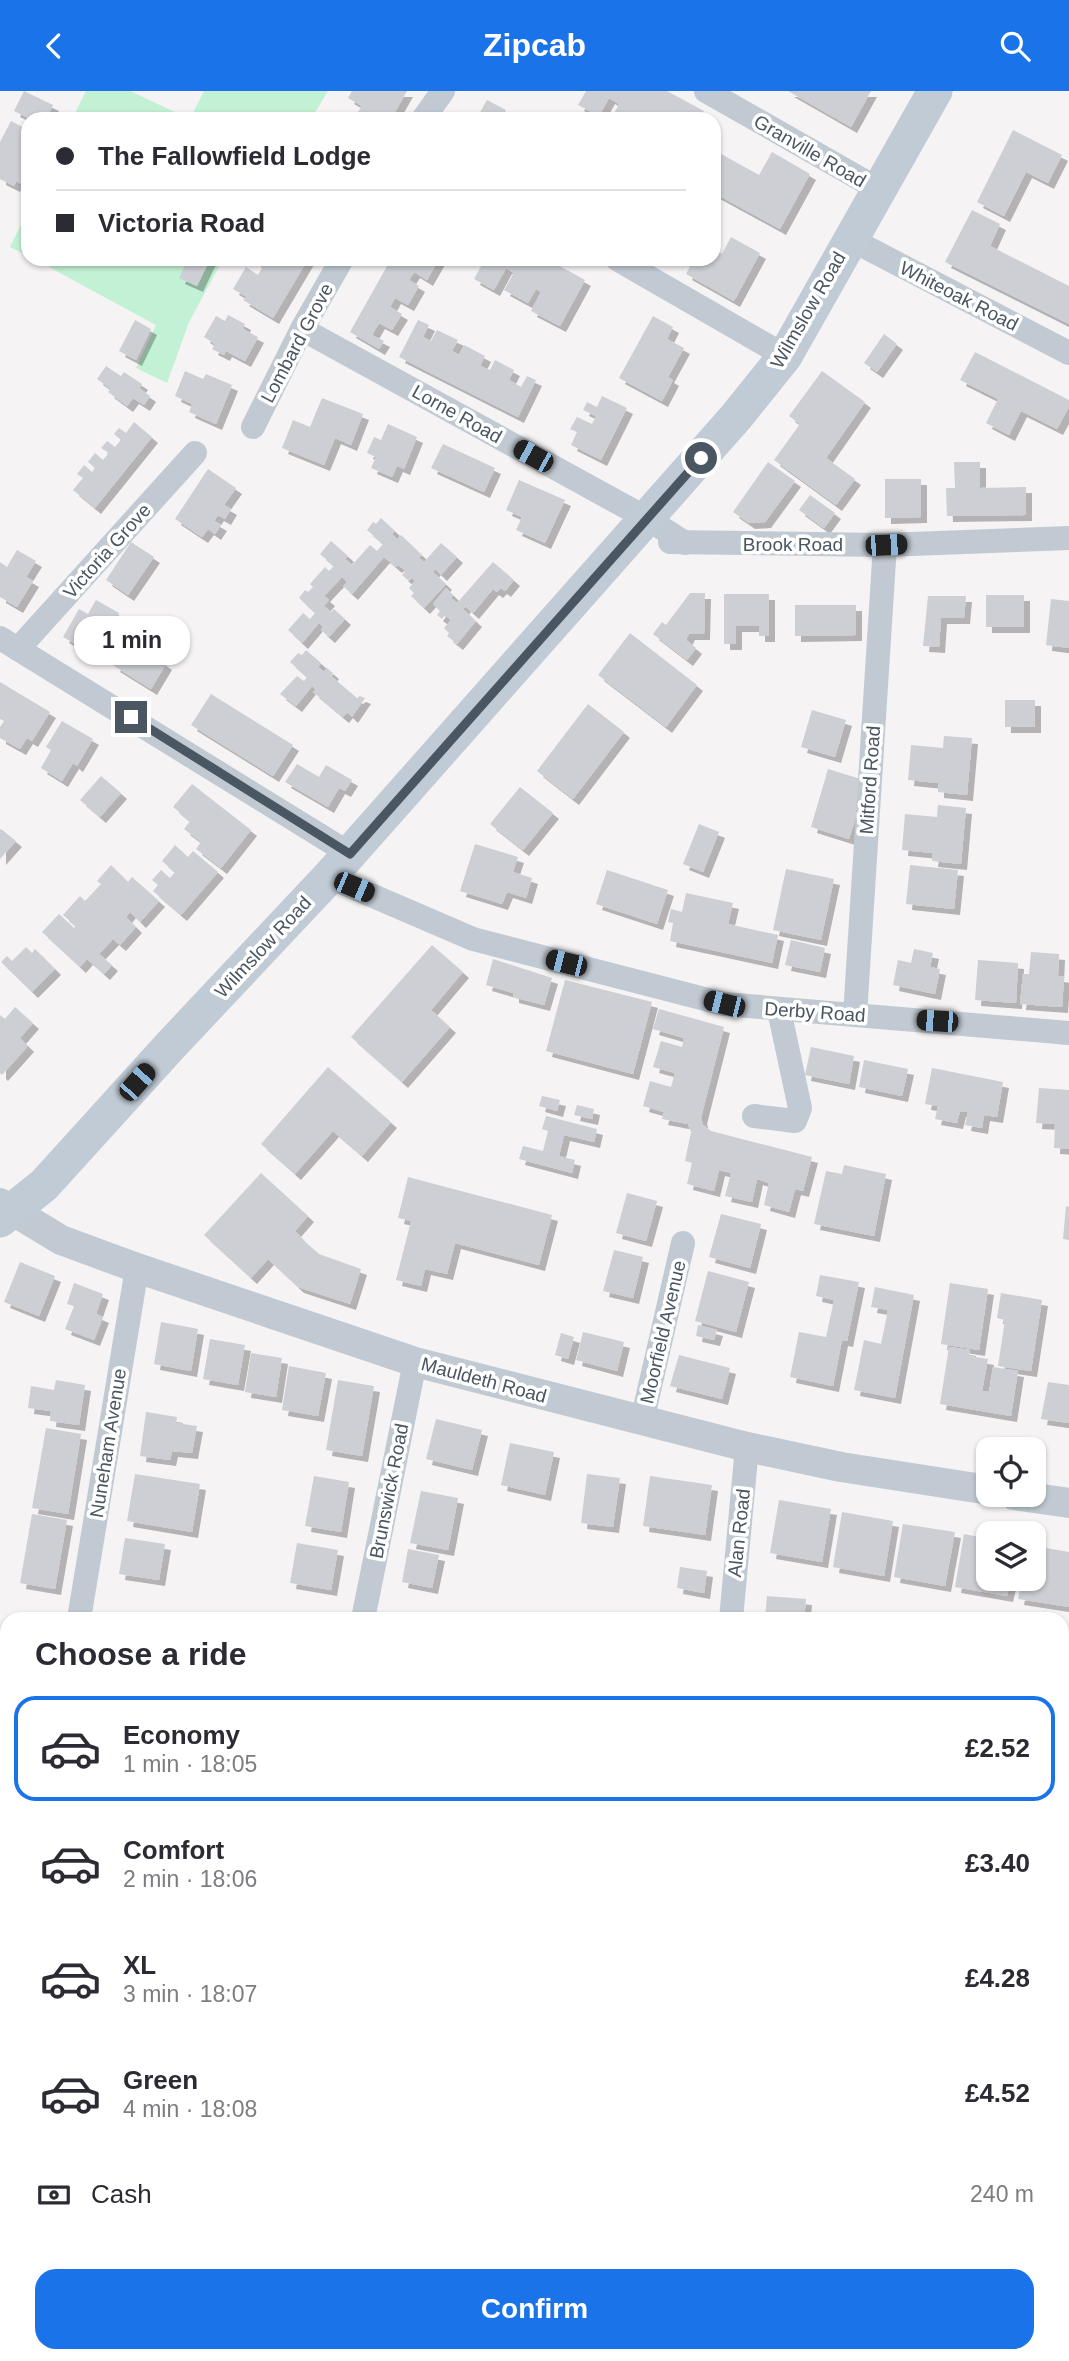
<!DOCTYPE html>
<meta charset="utf-8">
<style>
:root{--surface:#fff;--page:#f2f2f3;--text:#2b2b33;--muted:#7c7c81;--line:#e1e1e2;--accent:#1a73e8}
body{margin:0;font-family:Helvetica,sans-serif;background:var(--page);color:var(--text);height:100vh;display:flex;flex-direction:column;font-size:26px;white-space:nowrap}
*{box-sizing:border-box;margin:0}
p{font-size:23px;color:var(--muted)}
.icon{flex:none;width:38px;height:38px;fill:none;stroke:currentColor;stroke-width:2;stroke-linecap:round;stroke-linejoin:round}
.map{position:relative;flex:1;overflow:hidden}
.sheet{position:absolute;left:0px;top:1521px;width:1069px;height:751px;display:flex;flex-direction:column;background:var(--surface);border-radius:21px 21px 0 0;box-shadow:0 2px 5px #0004}
.sheet>*{flex:none}
.banner{position:absolute;left:21px;top:21px;width:700px;height:154px;border-radius:21px;box-shadow:0 2px 5px #0004;display:grid;align-content:center;height:154px;padding:0 35px;background:var(--surface)}
.buttons{position:absolute;left:976px;top:1346px;display:grid;gap:14px}
.buttons a{display:grid;place-items:center;width:70px;height:70px;border-radius:14px;background:var(--surface);box-shadow:0 2px 5px #0004;font-size:35px}
.end{position:absolute;width:32px;height:32px;margin:-16px;border:9px solid #4a5661;background:#fff;box-shadow:0 0 0 4px #fff}
.from{border-radius:50%}
.bubble{position:absolute;height:49px;border-radius:21px;background:var(--surface);box-shadow:0 2px 5px #0004;font-size:23px;font-weight:600;line-height:49px;text-align:center}
.car{position:absolute;width:21px;height:42px;margin:-21px -10px;border-radius:9px;box-shadow:0 0 5px 2px #0007;background:linear-gradient(#222 24%,#8ab4d8 0 40%,#222 0 76%,#8ab4d8 0 86%,#222 0)}
.banner b{display:flex;align-items:center;gap:24px;height:66px;font-size:26px}
.banner b+b{border-top:2px solid var(--line)}
.banner i{width:18px;height:18px;background:var(--text)}
ul{padding:0;list-style:none}
li{display:flex;align-items:center;gap:21px;height:105px;margin:0 14px 10px;padding:0 21px;border:4px solid transparent;border-radius:21px}
li div{flex:1}
li b{display:block;font-size:26px}
li em{font-style:normal;font-weight:600}
li.selected{border-color:var(--accent)}
li>.icon{width:63px;height:63px;stroke-width:1.5}
h2{padding:0 35px;font-size:32px;line-height:84px}
.pay{display:flex;align-items:center;gap:18px;height:77px;padding:0 35px;font-size:26px}
.pay p{margin-inline-start:auto}
.button{display:flex;gap:14px;margin-top:auto;padding:14px 35px}
.button a{flex:1;height:80px;border-radius:21px;background:var(--accent);color:#fff;font-size:28px;font-weight:600;line-height:80px;text-align:center}
header{display:flex;justify-content:space-between;align-items:center;height:91px;padding:0 35px;background:var(--accent);color:#fff;font-size:32px;font-weight:600}
.map>svg:first-child{display:block}
.green{fill:#c3f1d5}
.building{fill:#cdcfd5;filter:url(#shadow)}
.lines{fill:none;stroke-linecap:round;stroke-linejoin:round}
.minor{stroke:#c1cad2;stroke-width:24}
.tertiary{stroke:#c1cad2;stroke-width:30}
.secondary{stroke:#c1cbd6;stroke-width:35}
.route{stroke:#4a5661;stroke-width:9}
.labels{text-anchor:middle;dominant-baseline:central;stroke-width:7;stroke-linejoin:round;paint-order:stroke}
.street-label{font-size:19px;fill:#4a5661;stroke:#fff}
</style>
<header><svg class="icon" aria-label="back" viewBox="0 0 24 24"><path d="M15 5l-7 7 7 7"/></svg>Zipcab<svg class="icon" aria-label="search" viewBox="0 0 24 24"><circle cx="10" cy="10" r="6"/><path d="M15 15l6 6"/></svg></header>
<div class="map">
<svg width="1069" height="2270" viewBox="0 0 1069 2270">
<defs>
<filter id="shadow"><feDropShadow dx="6" dy="6" stdDeviation="0" flood-color="#0004"/></filter>
</defs>
<rect width="100%" height="100%" fill="#f5f3f3"/>
<g class="green">
<polygon points="86,0 130,0 190,28 72,28"/>
<polygon points="204,0 328,0 311,28 190,28"/>
<polygon points="28,119 28,165 10,156"/>
<polygon points="34,168 226,168 224,173 221,172 189,231 167,292 136,277 156,234"/>
</g>
<g class="building">
<polygon points="24,0 53,14 46,28 30,28 14,20"/>
<polygon points="352,0 407,0 391,28 370,28 358,21 362,15 348,7"/>
<polygon points="586,0 667,0 704,20 700,28 611,28 619,13 609,7 599,25 578,14"/>
<polygon points="788,0 871,0 851,36"/>
<polygon points="487,9 506,19 502,28 467,28 471,21 478,25"/>
<polygon points="11,30 28,39 28,88 25,95 16,90 14,95 0,88 0,51"/>
<polygon points="1013,39 1062,64 1048,92 1026,81 1004,125 977,111"/>
<polygon points="714,59 759,84 772,61 810,83 780,138 714,102"/>
<polygon points="972,119 1000,133 990,155 1069,195 1069,233 945,171"/>
<polygon points="731,146 760,162 734,210 686,183 694,168 714,168 714,158 722,163"/>
<polygon points="188,168 210,168 197,195 179,187"/>
<polygon points="256,168 308,168 273,227 243,209 247,206 233,198 246,176 258,184 263,175 255,170"/>
<polygon points="391,168 439,168 427,189 414,181 409,189 419,195 408,214 395,207 390,216 402,223 392,239 379,232 372,244 384,250 379,258 350,241"/>
<polygon points="485,168 547,168 585,189 560,235 531,220 541,201 536,198 528,212 504,199 514,182 506,177 494,199 474,188"/>
<polygon points="228,224 245,233 243,238 258,246 245,270 226,260 224,264 212,258 215,253 204,246 216,225 225,230"/>
<polygon points="653,225 673,236 667,248 684,257 668,286 673,289 662,310 619,287"/>
<polygon points="135,229 151,238 136,269 119,260"/>
<polygon points="418,229 429,234 423,246 431,250 437,239 458,249 452,260 459,264 464,254 485,265 480,275 490,279 495,269 514,279 509,289 521,296 527,285 536,289 518,326 399,266"/>
<polygon points="884,243 897,253 877,281 864,272"/>
<polygon points="975,261 1069,309 1069,316 1057,338 1021,320 1009,344 986,332 998,308 960,289"/>
<polygon points="106,275 121,285 124,281 142,293 139,297 150,305 144,314 133,307 127,315 108,301 111,298 97,288"/>
<polygon points="185,280 203,288 206,283 232,294 216,333 189,321 192,313 175,305"/>
<polygon points="822,280 865,311 826,367 855,388 836,414 774,369 800,333 789,325"/>
<polygon points="602,305 627,317 601,369 571,354 577,341 570,338 577,326 592,333 596,325 583,319 587,311 597,316"/>
<polygon points="322,307 363,323 351,354 335,347 324,374 282,357 293,329 310,336"/>
<polygon points="134,331 152,346 95,417 73,399 83,387 77,383 84,374 92,381 95,377 88,371 95,362 103,369 109,362 101,357 107,350 115,356 121,349 114,343 119,337 126,342"/>
<polygon points="388,333 417,346 404,378 397,375 392,386 371,377 376,366 367,362 374,346 381,349"/>
<polygon points="443,353 495,377 484,401 431,377"/>
<polygon points="768,371 795,390 765,431 749,432 733,421"/>
<polygon points="954,371 980,371 980,397 1026,396 1026,424 947,425 946,397 955,397"/>
<polygon points="208,378 236,397 224,414 231,418 225,428 218,424 214,430 221,434 215,443 208,438 202,446 175,428"/>
<polygon points="885,388 921,388 921,426 885,427"/>
<polygon points="519,389 565,409 545,452 516,439 522,426 506,419"/>
<polygon points="810,404 835,422 824,437 799,419"/>
<polygon points="381,427 395,440 392,443 397,448 401,444 422,464 419,467 424,471 441,452 457,466 441,484 435,478 433,481 446,493 424,517 411,505 414,502 409,497 415,490 412,487 409,490 402,484 406,480 398,474 396,476 384,466 352,503 343,495 347,491 342,486 324,505 329,509 324,515 331,521 334,518 345,528 329,546 321,539 323,536 319,532 302,552 288,539 303,522 310,528 315,522 299,507 305,499 308,501 313,496 310,493 325,476 329,480 334,475 320,463 331,450 348,465 345,468 352,474 370,454 377,460 383,453 367,439 373,431 376,433"/>
<polygon points="131,451 154,466 128,504 106,489"/>
<polygon points="17,459 36,470 26,486 33,490 17,516 0,506 0,471 7,476"/>
<polygon points="493,471 514,489 505,500 501,497 497,501 493,498 473,522 465,515 463,518 476,530 457,553 447,545 449,542 444,537 451,529 445,524 442,528 437,524 440,520 433,513 446,497 453,504 451,507 457,512"/>
<polygon points="690,502 705,502 704,543 689,543 686,549 696,557 687,569 653,543 662,531 666,534"/>
<polygon points="724,503 769,503 769,545 759,545 759,535 736,535 736,553 724,553"/>
<rect x="986" y="504" width="38" height="32"/>
<polygon points="928,505 966,505 964,527 941,527 939,556 923,555"/>
<polygon points="1051,508 1069,510 1069,557 1046,554"/>
<polygon points="96,509 119,522 109,539 114,543 100,567 63,546 79,518 88,523"/>
<polygon points="795,514 856,514 856,544 795,545"/>
<polygon points="148,538 171,552 160,569 166,573 151,598 114,575 129,550 137,555"/>
<polygon points="630,542 697,594 666,636 598,584"/>
<polygon points="306,559 321,572 318,576 324,581 327,577 333,582 331,585 357,607 360,605 365,607 352,626 347,621 343,626 313,601 316,599 312,595 296,615 280,603 297,585 304,590 307,586 290,571 298,562 302,564"/>
<polygon points="0,591 50,621 32,650 27,647 20,658 0,647 0,636 4,630 0,628"/>
<polygon points="211,603 293,654 273,685 191,634"/>
<rect x="1005" y="609" width="30" height="27"/>
<polygon points="588,613 624,641 573,708 537,680"/>
<polygon points="812,619 846,629 835,666 801,656"/>
<polygon points="62,630 93,648 77,675 73,672 62,690 41,677 51,659 46,656"/>
<polygon points="944,645 972,647 967,704 938,701 938,692 908,689 911,654 943,657"/>
<polygon points="297,673 319,686 326,674 352,689 345,700 339,697 328,716 285,691"/>
<polygon points="828,678 867,690 849,748 811,736"/>
<polygon points="101,685 121,702 100,726 80,709"/>
<polygon points="192,693 251,739 221,777 196,758 201,751 184,738 190,730 173,716"/>
<polygon points="520,696 553,722 523,759 490,733"/>
<polygon points="938,714 966,717 961,773 932,770 933,762 902,759 905,723 937,726"/>
<polygon points="699,733 719,741 703,781 683,773"/>
<polygon points="1,738 16,750 0,768 0,739"/>
<polygon points="475,753 518,766 513,781 532,787 526,807 507,801 502,813 460,800"/>
<polygon points="175,754 188,766 193,760 218,781 181,824 153,800 158,794 152,789 161,779 170,787 175,781 162,770"/>
<polygon points="111,774 128,791 132,786 159,810 140,831 130,821 126,826 136,836 120,854 113,848 99,863 112,874 104,883 87,868 80,876 42,841 59,823 74,837 76,835 63,824 80,805 85,810 101,793 97,790"/>
<polygon points="910,774 958,779 954,818 906,813"/>
<polygon points="786,778 834,788 821,849 773,839"/>
<polygon points="607,779 668,799 657,833 596,813"/>
<polygon points="686,802 733,812 728,833 778,844 772,872 670,850 673,832 668,831 671,818 682,821"/>
<polygon points="791,849 825,857 820,881 785,874"/>
<polygon points="432,854 463,881 431,919 450,936 402,991 351,946"/>
<polygon points="26,856 32,862 35,858 55,878 32,901 1,871 7,865 12,870"/>
<polygon points="914,858 933,862 930,876 940,878 935,903 893,894 898,869 911,872"/>
<polygon points="1031,861 1059,863 1058,885 1064,886 1062,916 1020,913 1023,883 1029,883"/>
<polygon points="493,868 552,887 544,914 513,906 513,902 486,894"/>
<polygon points="978,869 1018,872 1016,912 975,909"/>
<polygon points="565,889 652,911 633,983 546,960"/>
<polygon points="15,916 33,932 20,947 28,955 2,984 0,982 0,924 5,928"/>
<polygon points="659,918 724,936 701,1027 703,1034 711,1040 812,1066 803,1100 795,1098 789,1121 764,1114 769,1092 757,1088 752,1111 725,1105 731,1082 719,1079 714,1100 687,1093 692,1072 685,1070 691,1041 688,1033 662,1028 664,1021 643,1015 650,990 671,996 675,982 653,976 661,950 682,956 684,947 653,938"/>
<polygon points="811,956 854,965 849,993 805,984"/>
<polygon points="864,969 908,978 902,1005 859,996"/>
<polygon points="328,976 391,1031 362,1065 333,1040 295,1083 261,1053"/>
<polygon points="932,977 1003,991 997,1026 984,1024 982,1037 965,1034 968,1021 960,1020 957,1032 935,1028 938,1015 925,1013"/>
<polygon points="1039,997 1069,999 1069,1058 1054,1057 1055,1033 1036,1032"/>
<polygon points="542,1005 560,1009 557,1020 539,1015"/>
<polygon points="577,1014 594,1018 592,1028 574,1024"/>
<polygon points="546,1025 597,1038 594,1051 564,1044 559,1065 575,1069 572,1082 519,1068 523,1055 543,1060 548,1040 542,1038"/>
<polygon points="844,1074 886,1083 874,1145 814,1133 826,1080 842,1083"/>
<polygon points="261,1082 308,1125 295,1140 304,1150 319,1163 361,1178 350,1213 298,1196 268,1168 251,1187 204,1144"/>
<polygon points="408,1086 552,1124 539,1174 455,1152 447,1183 425,1178 421,1195 396,1189 411,1130 398,1127"/>
<polygon points="627,1102 657,1110 646,1150 616,1142"/>
<polygon points="1066,1115 1069,1116 1069,1149 1063,1148"/>
<polygon points="721,1123 761,1133 750,1177 709,1166"/>
<polygon points="614,1159 643,1166 633,1207 603,1200"/>
<polygon points="20,1171 55,1185 39,1225 4,1211"/>
<polygon points="708,1180 749,1191 736,1241 695,1230"/>
<polygon points="820,1184 859,1191 847,1250 842,1249 833,1295 790,1286 799,1241 826,1246 834,1209 816,1205"/>
<polygon points="74,1192 103,1203 96,1223 103,1226 94,1249 65,1238 74,1215 67,1213"/>
<polygon points="950,1192 988,1198 979,1259 941,1253"/>
<polygon points="875,1196 914,1204 895,1307 854,1299 864,1249 881,1253 888,1219 871,1216"/>
<polygon points="1001,1202 1042,1209 1031,1280 998,1275 1005,1229 997,1227"/>
<polygon points="161,1231 198,1238 191,1280 154,1273"/>
<polygon points="698,1234 717,1239 714,1249 696,1245"/>
<polygon points="583,1241 624,1251 617,1280 576,1269"/>
<polygon points="561,1242 574,1246 568,1268 555,1264"/>
<polygon points="210,1248 245,1254 238,1294 203,1288"/>
<polygon points="949,1256 970,1259 969,1265 988,1268 982,1300 989,1301 993,1276 1018,1280 1011,1325 940,1313"/>
<polygon points="251,1262 282,1267 276,1306 245,1301"/>
<polygon points="679,1264 730,1277 722,1308 670,1295"/>
<polygon points="289,1275 326,1282 318,1325 282,1319"/>
<polygon points="56,1289 85,1294 79,1334 50,1330 51,1320 28,1317 31,1295 54,1299"/>
<polygon points="338,1289 374,1295 362,1365 326,1359"/>
<polygon points="1048,1291 1069,1294 1069,1332 1041,1328"/>
<polygon points="146,1321 177,1326 176,1332 197,1335 192,1362 172,1360 170,1369 140,1365"/>
<polygon points="436,1328 482,1339 472,1379 426,1368"/>
<polygon points="46,1337 81,1343 68,1423 32,1417"/>
<polygon points="510,1352 554,1361 545,1404 501,1394"/>
<polygon points="135,1383 200,1393 192,1441 127,1430"/>
<polygon points="587,1383 620,1387 613,1436 581,1432"/>
<polygon points="314,1385 349,1391 341,1441 305,1435"/>
<polygon points="650,1385 712,1394 705,1444 643,1435"/>
<polygon points="421,1400 458,1407 448,1459 410,1452"/>
<polygon points="779,1409 831,1418 822,1471 770,1462"/>
<polygon points="842,1421 893,1430 884,1485 833,1476"/>
<polygon points="32,1423 67,1429 55,1498 20,1492"/>
<polygon points="903,1433 955,1441 945,1495 894,1486"/>
<polygon points="964,1443 989,1448 989,1488 1011,1488 1007,1505 955,1496"/>
<polygon points="125,1447 165,1453 159,1489 119,1483"/>
<polygon points="297,1452 338,1459 331,1499 290,1492"/>
<polygon points="1034,1455 1069,1461 1069,1516 1018,1508 1022,1488 1034,1488"/>
<polygon points="408,1458 439,1464 432,1497 402,1491"/>
<polygon points="680,1476 707,1480 704,1502 677,1497"/>
<polygon points="767,1505 806,1508 804,1528 765,1528"/>
<polygon points="1062,1542 1067,1543 1064,1574 1062,1574"/>
<polygon points="6,1560 7,1560 7,1591 1,1590"/>
<polygon points="7,1698 7,1748 0,1748 0,1699"/>
<polygon points="0,1797 7,1797 7,1824 4,1825 7,1847 0,1848"/>
<polygon points="7,1889 7,1946 0,1947 0,1890"/>
<polygon points="7,2015 7,2073 0,2074 0,2016"/>
<polygon points="1062,2065 1069,2066 1069,2106 1063,2106"/>
<polygon points="3,2096 7,2096 7,2127 5,2127"/>
<rect x="1062" y="2146" width="7" height="41"/>
<polygon points="1062,2195 1068,2195 1069,2236 1062,2236"/>
<polygon points="1062,2245 1065,2245 1064,2270 1036,2270 1037,2264 1062,2264"/>
<polygon points="20,2264 57,2264 58,2270 21,2270"/>
<rect x="368" y="2264" width="41" height="6"/>
<polygon points="581,2264 643,2264 642,2270 581,2270"/>
<polygon points="719,2264 760,2264 759,2270 719,2270"/>
<polygon points="935,2264 962,2264 961,2270 935,2270"/>
</g>
<g class="lines">
<g class="minor">
<polyline points="706,0 878,98"/>
<polyline points="423,28 443,0"/>
<polyline points="850,148 1069,262"/>
<polyline points="617,168 785,265"/>
<polyline points="302,238 648,428 685,452"/>
<polyline points="253,336 302,238 342,168"/>
<polyline points="670,451 885,454 1069,447"/>
<polyline points="0,547 350,763"/>
<polyline points="18,558 195,362"/>
<polyline points="329,786 473,848 724,913 1069,942"/>
<polyline points="855,924 885,454"/>
<polyline points="754,1025 795,1030 800,1017 779,919"/>
<polyline points="642,1330 683,1152"/>
<polyline points="79,1528 137,1177"/>
<polyline points="363,1528 415,1271"/>
<polyline points="731,1528 747,1356"/>
<polyline points="0,1622 7,1623"/>
<polyline points="1065,2018 1069,1972"/>
<polyline points="335,2270 335,2264"/>
<polyline points="697,2270 697,2264"/>
<polyline points="1002,2270 1003,2264"/>
</g>
<g class="tertiary">
<polyline points="0,1112 61,1149 137,1177 415,1271 747,1356 841,1376 989,1399"/>
<polyline points="1014,1404 1069,1412"/>
<polyline points="0,1980 7,1979"/>
<polyline points="1062,2018 1069,2018"/>
</g>
<polyline class="secondary" points="0,1129 44,1094 171,954 329,786 736,326 785,265 935,0"/>
</g>
<g class="lines">
<polyline class="route" points="131,626 350,763 701,367"/>
</g>
<g class="labels">
<g class="street-label">
<text transform="translate(810 60) rotate(30)">Granville Road</text>
<text transform="translate(959 205) rotate(27)">Whiteoak Road</text>
<text transform="translate(808 219) rotate(-60)">Wilmslow Road</text>
<text transform="translate(297 252) rotate(-62)">Lombard Grove</text>
<text transform="translate(457 323) rotate(29)">Lorne Road</text>
<text x="793" y="453">Brook Road</text>
<text transform="translate(107 460) rotate(-48)">Victoria Grove</text>
<text transform="translate(870 689) rotate(-86)">Mitford Road</text>
<text transform="translate(263 856) rotate(-47)">Wilmslow Road</text>
<text transform="translate(815 921) rotate(4)">Derby Road</text>
<text transform="translate(663 1241) rotate(-77)">Moorfield Avenue</text>
<text transform="translate(484 1289) rotate(15)">Mauldeth Road</text>
<text transform="translate(108 1352) rotate(-81)">Nuneham Avenue</text>
<text transform="translate(389 1400) rotate(-79)">Brunswick Road</text>
<text transform="translate(739 1442) rotate(-84)">Alan Road</text>
</g>
</g>
</svg>
<div class="buttons">
<a><svg class="icon" aria-label="locate" viewBox="0 0 24 24"><circle cx="12" cy="12" r="6"/><path d="M12 2v4M12 18v4M2 12h4M18 12h4"/></svg></a>
<a><svg class="icon" aria-label="layers" viewBox="0 0 24 24"><path d="M12 4l9 5-9 5-9-5zM3 14l9 5 9-5"/></svg></a>
</div>
<i class="end from" style="left:701px;top:367px"></i>
<i class="end" style="left:131px;top:626px"></i>
<div class="bubble" style="left:74px;top:525px;width:116px">1 min</div>
<i class="car" style="left:533px;top:365px;rotate:299deg"></i>
<i class="car" style="left:886px;top:454px;rotate:88deg"></i>
<i class="car" style="left:354px;top:796px;rotate:113deg"></i>
<i class="car" style="left:566px;top:872px;rotate:284deg"></i>
<i class="car" style="left:724px;top:913px;rotate:284deg"></i>
<i class="car" style="left:937px;top:930px;rotate:274deg"></i>
<i class="car" style="left:137px;top:991px;rotate:42deg"></i>
<div class="banner">
<b><i class="from"></i>The Fallowfield Lodge</b>
<b><i></i>Victoria Road</b>
</div>
<section class="sheet">
<h2>Choose a ride</h2>
<ul>
<li class="selected"><svg class="icon" aria-label="car" viewBox="0 0 24 24"><path d="M5 17H2v-5l4-1 3-4h7l3 4 3 1v5h-3M9 17h6M6 11h13"/><circle cx="7" cy="17" r="2"/><circle cx="17" cy="17" r="2"/></svg><div><b>Economy</b><p>1 min · 18:05</p></div><em>£2.52</em></li>
<li><svg class="icon" aria-label="car" viewBox="0 0 24 24"><path d="M5 17H2v-5l4-1 3-4h7l3 4 3 1v5h-3M9 17h6M6 11h13"/><circle cx="7" cy="17" r="2"/><circle cx="17" cy="17" r="2"/></svg><div><b>Comfort</b><p>2 min · 18:06</p></div><em>£3.40</em></li>
<li><svg class="icon" aria-label="car" viewBox="0 0 24 24"><path d="M5 17H2v-5l4-1 3-4h7l3 4 3 1v5h-3M9 17h6M6 11h13"/><circle cx="7" cy="17" r="2"/><circle cx="17" cy="17" r="2"/></svg><div><b>XL</b><p>3 min · 18:07</p></div><em>£4.28</em></li>
<li><svg class="icon" aria-label="car" viewBox="0 0 24 24"><path d="M5 17H2v-5l4-1 3-4h7l3 4 3 1v5h-3M9 17h6M6 11h13"/><circle cx="7" cy="17" r="2"/><circle cx="17" cy="17" r="2"/></svg><div><b>Green</b><p>4 min · 18:08</p></div><em>£4.52</em></li>
</ul>
<div class="pay"><svg class="icon" aria-label="cash" viewBox="0 0 24 24"><path d="M3 7h18v10H3z"/><circle cx="12" cy="12" r="2"/></svg>Cash<p>240 m</p></div>
<div class="button"><a>Confirm</a></div>
</section>
</div>
